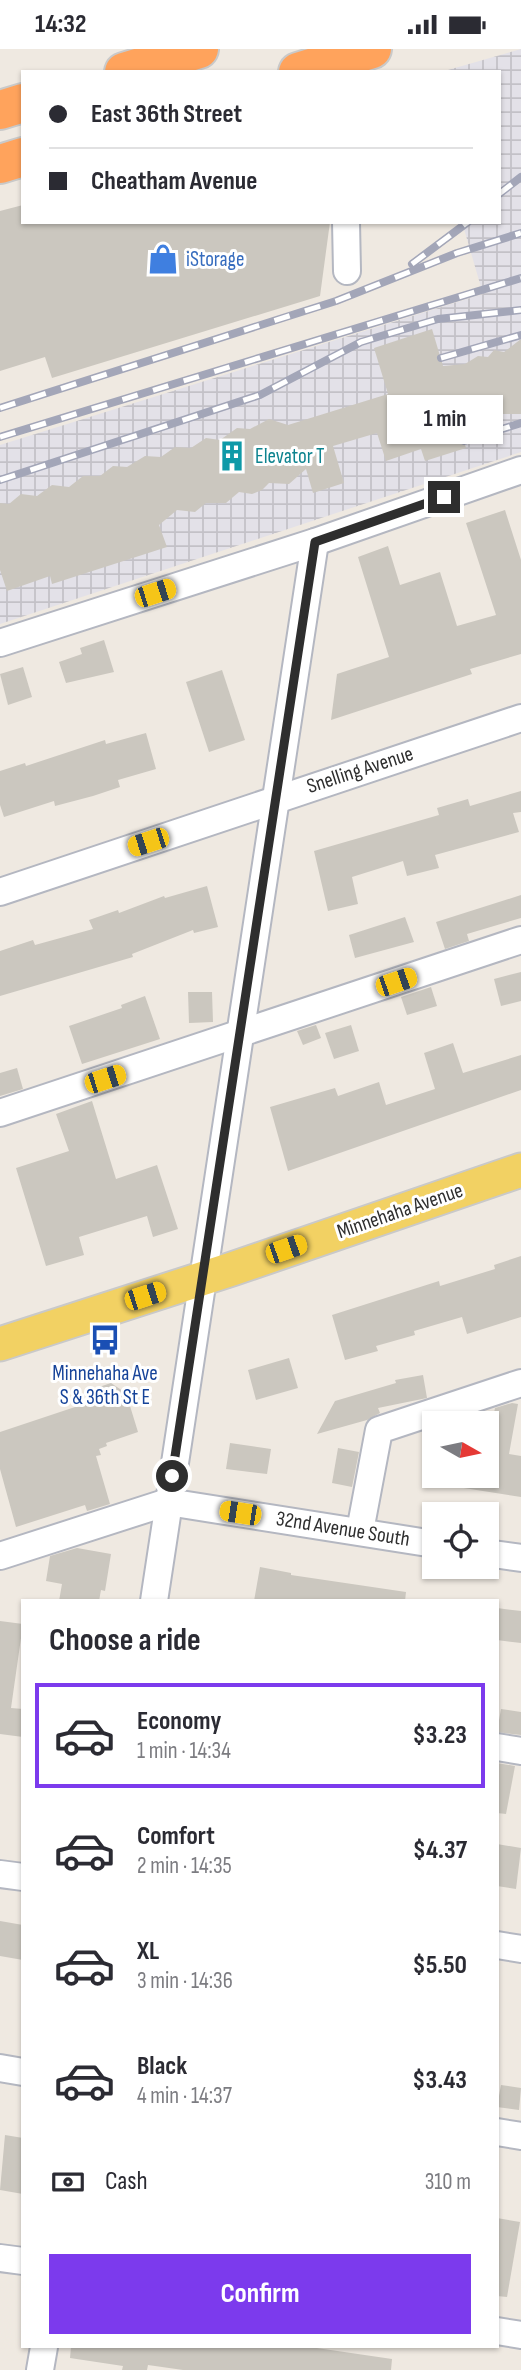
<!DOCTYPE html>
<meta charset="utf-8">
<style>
:root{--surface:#fff;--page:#f2f2f3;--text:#2b2b33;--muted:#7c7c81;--line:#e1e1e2;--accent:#7c3aed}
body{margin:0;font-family:"Sofia Sans Condensed",sans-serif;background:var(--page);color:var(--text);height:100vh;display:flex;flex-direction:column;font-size:26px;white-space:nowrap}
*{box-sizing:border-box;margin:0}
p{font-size:23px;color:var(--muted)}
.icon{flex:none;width:38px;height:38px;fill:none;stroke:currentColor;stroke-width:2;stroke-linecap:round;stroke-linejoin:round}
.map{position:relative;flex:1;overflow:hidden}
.sheet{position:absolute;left:21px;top:1550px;width:478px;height:749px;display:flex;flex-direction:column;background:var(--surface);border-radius:0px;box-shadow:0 2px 5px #0004}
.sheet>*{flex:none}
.banner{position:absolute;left:21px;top:21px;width:480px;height:154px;border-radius:0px;box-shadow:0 2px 5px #0004;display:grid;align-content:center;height:154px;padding:0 28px;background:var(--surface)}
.needle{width:46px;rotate:99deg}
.buttons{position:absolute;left:422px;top:1362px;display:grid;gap:14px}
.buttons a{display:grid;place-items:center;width:77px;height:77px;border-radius:0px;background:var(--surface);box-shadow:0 2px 5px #0004;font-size:35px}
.end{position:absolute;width:32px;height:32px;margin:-16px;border:9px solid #2e2e2e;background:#fff;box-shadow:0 0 0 4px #fff}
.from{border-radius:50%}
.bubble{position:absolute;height:49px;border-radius:0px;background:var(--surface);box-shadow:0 2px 5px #0004;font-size:23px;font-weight:700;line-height:49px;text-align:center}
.car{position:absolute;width:21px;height:42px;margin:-21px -10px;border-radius:9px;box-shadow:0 0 5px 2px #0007;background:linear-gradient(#f5c518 24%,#345 0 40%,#f5c518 0 76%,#345 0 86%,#f5c518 0)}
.banner b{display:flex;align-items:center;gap:24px;height:66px;font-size:26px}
.banner b+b{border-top:2px solid var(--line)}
.banner i{width:18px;height:18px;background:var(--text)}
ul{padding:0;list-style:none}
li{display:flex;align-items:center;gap:21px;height:105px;margin:0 14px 10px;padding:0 14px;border:4px solid transparent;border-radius:0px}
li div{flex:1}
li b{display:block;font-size:26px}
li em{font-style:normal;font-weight:700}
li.on{border-color:var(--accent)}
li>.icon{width:63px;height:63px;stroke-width:1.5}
h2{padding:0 28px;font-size:32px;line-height:84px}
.pay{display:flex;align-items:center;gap:18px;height:77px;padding:0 28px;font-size:26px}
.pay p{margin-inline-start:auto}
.button{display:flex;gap:14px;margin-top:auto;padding:14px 28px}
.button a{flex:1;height:80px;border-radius:0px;background:var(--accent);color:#fff;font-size:28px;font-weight:700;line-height:80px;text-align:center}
.status{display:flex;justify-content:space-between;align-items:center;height:49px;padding:0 35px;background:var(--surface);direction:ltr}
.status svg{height:19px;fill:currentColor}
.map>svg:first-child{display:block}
.industrial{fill:url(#industrial-grid)}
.building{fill:#cbc7bf}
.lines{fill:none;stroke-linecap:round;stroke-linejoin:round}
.minor-casing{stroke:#b4b7c1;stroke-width:30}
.major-casing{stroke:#c9c9c9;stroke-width:37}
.highway-casing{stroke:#c9c9c9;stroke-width:42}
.minor{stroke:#fff;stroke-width:26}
.major{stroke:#f2d163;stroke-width:33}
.highway{stroke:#ffa35c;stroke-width:38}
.rail-casing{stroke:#a3a6b8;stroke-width:8}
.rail{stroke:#fff;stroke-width:5;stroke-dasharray:16;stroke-linecap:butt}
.route{stroke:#2e2e2e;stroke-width:9}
.labels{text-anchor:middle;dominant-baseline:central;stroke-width:6;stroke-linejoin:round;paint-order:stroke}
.shop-label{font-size:21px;fill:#366cbe;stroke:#fff;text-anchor:start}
.culture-label{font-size:21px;fill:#0d838f;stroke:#fff;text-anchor:start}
.street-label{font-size:21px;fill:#2e2e2e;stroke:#fff}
.transit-label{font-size:21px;fill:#164399;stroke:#fff}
</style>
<div class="status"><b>14:32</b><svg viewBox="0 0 49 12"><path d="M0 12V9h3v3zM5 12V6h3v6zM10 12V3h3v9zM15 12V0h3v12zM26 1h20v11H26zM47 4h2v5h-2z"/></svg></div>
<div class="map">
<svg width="521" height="2321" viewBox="0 0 521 2321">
<defs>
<pattern id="industrial-grid" width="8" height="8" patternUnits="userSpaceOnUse" patternTransform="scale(1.75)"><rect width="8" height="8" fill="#e3e1e8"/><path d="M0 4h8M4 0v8" fill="none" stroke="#c3c1c7"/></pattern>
</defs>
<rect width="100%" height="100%" fill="#efe9e1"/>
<polygon class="industrial" points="521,0 521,403 0,575 0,396 483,245 462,173 499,173 499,23 441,23"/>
<g class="building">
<polygon points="23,156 23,173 330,173 320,247 52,329 45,308 0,322 0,162"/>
<polygon points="432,280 443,317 465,315 478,307 488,308 494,301 504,303 521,290 521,365 503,365 493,373 461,383 466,399 425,412 421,400 386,412 377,384 333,397 344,434 313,444 306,420 289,435 269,434 262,441 252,445 239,443 226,454 206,454 195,463 177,461 159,476 167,498 52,535 50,527 7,542 0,521 0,454 9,455 21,445 37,447 52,436 69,438 83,427 100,427 113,417 127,418 145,407 161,408 175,398 191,399 206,389 220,391 237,379 250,380 269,370 288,376 388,345 374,299"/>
<polygon points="505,461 521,511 521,605 470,620 472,625 331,671 337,625 389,608 358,508 388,497 400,536 440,523 457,577 496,566 466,474"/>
<polygon points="104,591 114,623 66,634 59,613 82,605 80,599"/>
<polygon points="23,618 32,648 8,656 0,625"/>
<polygon points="222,621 245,691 209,703 186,633"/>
<polygon points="146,684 156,720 118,731 120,738 93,747 55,757 54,752 4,768 0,756 0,722 25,714 26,717 105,691 106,695"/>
<polygon points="521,742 521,763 513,764 519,783 435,806 439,819 407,827 403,812 352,828 358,855 328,862 314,802 439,766 437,759 468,750 470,757"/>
<polygon points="207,837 218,878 194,884 193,881 132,905 133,908 0,947 0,902 33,891 35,896 93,880 89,871 118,861 119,864 164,847 165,849"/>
<polygon points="521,846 521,869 467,885 469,892 445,900 436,873"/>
<polygon points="405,868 414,893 355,909 349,886"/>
<polygon points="521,923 521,952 501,957 494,930"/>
<polygon points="431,938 437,957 407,966 401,948"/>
<polygon points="188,943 212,943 213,973 189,974"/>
<polygon points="145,947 160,990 82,1015 69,977 122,959 121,956"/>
<polygon points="316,976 321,989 303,996 297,982"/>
<polygon points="351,976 359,1002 334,1010 325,984"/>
<polygon points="453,994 463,1024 521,1006 521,1041 288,1122 270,1058 335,1039 338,1047 379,1033 386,1056 435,1040 424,1004"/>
<polygon points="17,1019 23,1040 0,1047 0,1024"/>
<polygon points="92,1052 116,1130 157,1116 178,1180 153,1188 147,1167 79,1188 84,1206 46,1217 16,1119 69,1102 56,1065"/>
<polygon points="521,1207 521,1268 467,1285 462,1268 414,1282 415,1286 376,1297 378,1302 345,1311 332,1266 439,1232 440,1237 495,1220 494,1216"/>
<polygon points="289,1309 298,1339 256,1351 248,1321"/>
<polygon points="423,1326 427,1349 378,1359 380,1364 367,1371 317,1385 335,1352 396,1334 395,1331"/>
<polygon points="111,1334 126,1344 138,1383 106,1394 107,1397 99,1400 101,1406 96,1407 110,1455 87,1462 85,1456 16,1478 0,1420 0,1383 96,1351 93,1340"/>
<polygon points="512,1354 518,1355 509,1405 521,1407 521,1448 451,1437 452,1426 486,1426 486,1373 492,1374 495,1359"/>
<polygon points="230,1394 271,1400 267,1425 226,1420"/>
<polygon points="338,1399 359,1403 352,1438 332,1434"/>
<polygon points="77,1499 111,1505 105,1542 101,1541 99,1552 59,1552 62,1535 46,1532 50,1507"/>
<polygon points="260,1518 291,1524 291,1526 406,1543 405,1552 254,1552"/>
<polygon points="497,1559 521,1562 521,1594 497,1591"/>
<polygon points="0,1572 23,1575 11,1659 23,1660 23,1688 0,1685"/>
<polygon points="501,1660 521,1663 521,1686 497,1683"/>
<polygon points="497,1714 515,1717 506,1765 497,1764"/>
<polygon points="497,1795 521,1799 516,1840 497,1837"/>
<polygon points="0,1872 23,1876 23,1911 0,1907"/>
<polygon points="501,2036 521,2039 519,2061 497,2058"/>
<polygon points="5,2086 23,2089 23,2145 0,2141"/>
<polygon points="497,2169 520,2173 507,2248 497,2247"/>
<polygon points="71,2298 310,2298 392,2310 391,2321 183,2321 148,2316 147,2321 122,2321 123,2317 70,2309"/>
</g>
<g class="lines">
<g class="minor-casing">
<g id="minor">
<polyline points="346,173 347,222"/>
<polyline points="0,594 315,493 521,421"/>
<polyline points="0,843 521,669"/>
<polyline points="0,1064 521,891"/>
<polyline points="360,1482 379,1381 521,1334"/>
<polyline points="486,1504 521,1509"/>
<polyline points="0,1507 168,1453 434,1495"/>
<polyline points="154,1552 315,493"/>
<polyline points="497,1698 521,1702"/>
<polyline points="0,1825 23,1828"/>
<polyline points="497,1896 521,1900"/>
<polyline points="0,2019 23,2023"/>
<polyline points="497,2083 521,2087"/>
<polyline points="0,2209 23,2212"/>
<polyline points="497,2282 521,2286"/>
<polyline points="40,2321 44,2298"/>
</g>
</g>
<g class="major-casing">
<polyline id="major" points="0,1295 232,1220 521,1121"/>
</g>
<g class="highway-casing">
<g id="highway">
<polyline points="124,23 199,0"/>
<polyline points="298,23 372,0"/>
<polyline points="0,61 23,54"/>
<polyline points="0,115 23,108"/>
</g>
</g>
<use href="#minor" class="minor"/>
<use href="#major" class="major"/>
<use href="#highway" class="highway"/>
<g class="rail-casing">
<g id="rail">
<polyline points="499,145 521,128"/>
<polyline points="412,215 468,173"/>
<polyline points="441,309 521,286"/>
<polyline points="0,359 336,252 457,204 521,184"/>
<polyline points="0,388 521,229"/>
<polyline points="464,392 521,374"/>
<polyline points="0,431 260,346 361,293 438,270 521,261"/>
</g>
</g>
<use href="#rail" class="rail"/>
</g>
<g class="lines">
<polyline class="route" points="172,1427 315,493 444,448"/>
</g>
<defs>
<g id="shop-bare" transform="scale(2.415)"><path d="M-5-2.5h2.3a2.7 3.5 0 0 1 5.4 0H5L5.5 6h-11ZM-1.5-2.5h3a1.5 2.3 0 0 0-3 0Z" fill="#3f7fe0" stroke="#fff" stroke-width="2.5" paint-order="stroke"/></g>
<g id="building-bare" transform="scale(2.415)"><path d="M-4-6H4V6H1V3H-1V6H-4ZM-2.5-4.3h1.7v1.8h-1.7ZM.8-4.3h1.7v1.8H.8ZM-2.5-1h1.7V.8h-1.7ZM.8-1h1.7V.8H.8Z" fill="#0f9aa8" stroke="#fff" stroke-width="2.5" paint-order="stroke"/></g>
<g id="bus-bare" transform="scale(2.415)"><path d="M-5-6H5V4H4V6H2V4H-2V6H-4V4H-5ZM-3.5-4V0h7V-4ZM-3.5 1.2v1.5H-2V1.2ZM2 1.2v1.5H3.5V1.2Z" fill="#1a4fb4" stroke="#fff" stroke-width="2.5" paint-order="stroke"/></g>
</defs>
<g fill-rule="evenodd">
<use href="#shop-bare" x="163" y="210"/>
<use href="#building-bare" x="232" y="407"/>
<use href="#bus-bare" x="105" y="1291"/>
</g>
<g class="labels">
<g class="shop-label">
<text x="186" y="210">iStorage</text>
</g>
<g class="culture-label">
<text x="255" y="407">Elevator T</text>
</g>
<g class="street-label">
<text transform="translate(360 721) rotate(-18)">Snelling Avenue</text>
<text transform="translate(400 1162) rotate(-19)">Minnehaha Avenue</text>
<text transform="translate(343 1480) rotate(9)">32nd Avenue South</text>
</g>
<g class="transit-label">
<text x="105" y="1324">Minnehaha Ave<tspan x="105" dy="24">S &amp; 36th St E</tspan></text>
</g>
</g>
</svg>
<div class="buttons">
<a><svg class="needle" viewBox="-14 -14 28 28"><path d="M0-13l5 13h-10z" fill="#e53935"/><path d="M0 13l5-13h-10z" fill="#7c7c81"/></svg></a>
<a><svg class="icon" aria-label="locate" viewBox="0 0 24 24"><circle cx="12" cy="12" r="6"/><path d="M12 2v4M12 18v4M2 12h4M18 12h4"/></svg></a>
</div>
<i class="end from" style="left:172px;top:1427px"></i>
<i class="end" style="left:444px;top:448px"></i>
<div class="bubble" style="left:387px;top:346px;width:116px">1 min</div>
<i class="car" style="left:155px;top:544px;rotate:72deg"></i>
<i class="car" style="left:148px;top:793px;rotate:252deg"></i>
<i class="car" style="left:396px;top:933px;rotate:71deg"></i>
<i class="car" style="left:105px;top:1030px;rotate:72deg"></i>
<i class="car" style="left:286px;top:1200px;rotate:71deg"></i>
<i class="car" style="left:145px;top:1247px;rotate:72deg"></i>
<i class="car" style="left:240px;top:1464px;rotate:279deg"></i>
<div class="banner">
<b><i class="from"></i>East 36th Street</b>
<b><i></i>Cheatham Avenue</b>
</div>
<section class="sheet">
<h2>Choose a ride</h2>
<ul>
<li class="on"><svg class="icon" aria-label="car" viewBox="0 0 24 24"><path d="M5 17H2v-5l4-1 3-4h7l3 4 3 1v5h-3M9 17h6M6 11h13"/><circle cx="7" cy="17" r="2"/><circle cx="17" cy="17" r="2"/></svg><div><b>Economy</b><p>1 min · 14:34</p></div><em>$3.23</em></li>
<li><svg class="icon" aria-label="car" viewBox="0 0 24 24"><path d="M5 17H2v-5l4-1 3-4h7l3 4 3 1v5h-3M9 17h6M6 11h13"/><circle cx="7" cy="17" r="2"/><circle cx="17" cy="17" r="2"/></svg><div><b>Comfort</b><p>2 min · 14:35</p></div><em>$4.37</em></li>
<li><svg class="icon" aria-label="car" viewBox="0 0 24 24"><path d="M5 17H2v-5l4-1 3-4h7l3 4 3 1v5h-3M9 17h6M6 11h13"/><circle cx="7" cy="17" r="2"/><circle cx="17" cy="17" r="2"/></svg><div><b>XL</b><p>3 min · 14:36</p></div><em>$5.50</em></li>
<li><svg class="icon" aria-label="car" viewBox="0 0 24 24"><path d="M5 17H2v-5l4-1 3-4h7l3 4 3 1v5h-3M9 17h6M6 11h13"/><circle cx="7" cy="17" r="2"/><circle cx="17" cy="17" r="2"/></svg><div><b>Black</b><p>4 min · 14:37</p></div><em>$3.43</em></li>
</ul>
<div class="pay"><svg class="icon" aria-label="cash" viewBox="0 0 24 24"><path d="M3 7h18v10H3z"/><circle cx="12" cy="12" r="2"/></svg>Cash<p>310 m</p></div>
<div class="button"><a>Confirm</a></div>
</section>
</div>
